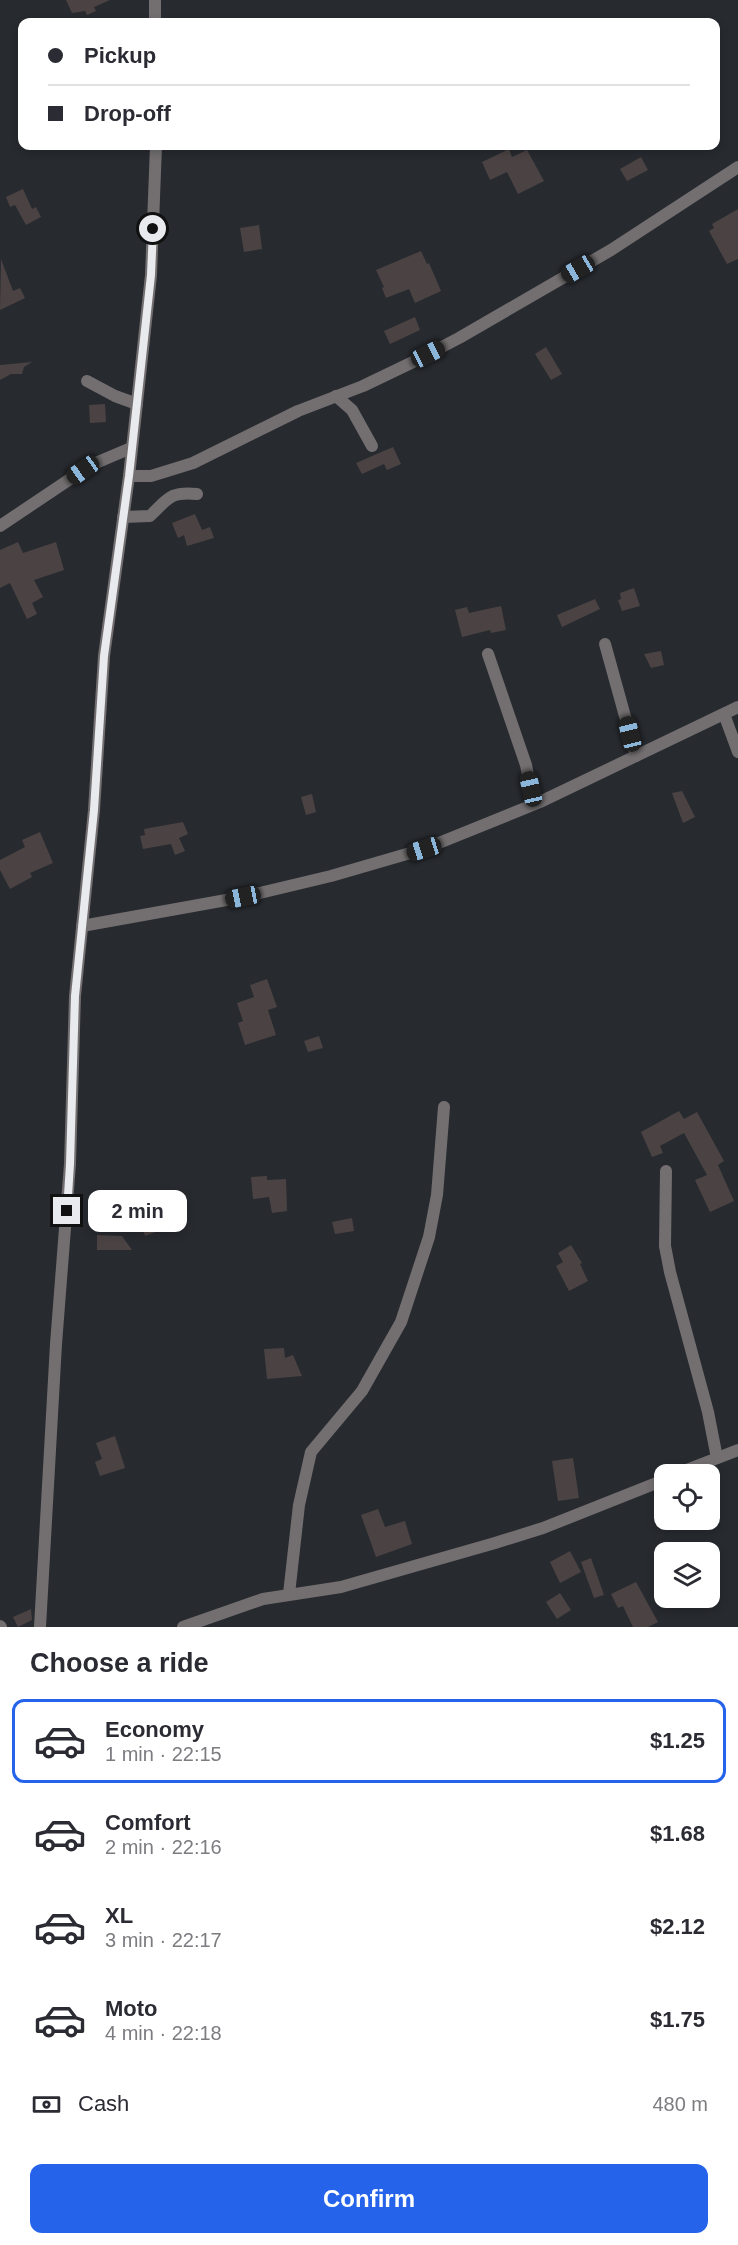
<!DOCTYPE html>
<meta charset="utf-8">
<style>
:root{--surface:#fff;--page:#f2f2f3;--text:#2b2b33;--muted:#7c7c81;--line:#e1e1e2;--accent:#2563eb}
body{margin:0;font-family:Arial,sans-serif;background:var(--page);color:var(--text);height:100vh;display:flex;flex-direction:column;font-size:22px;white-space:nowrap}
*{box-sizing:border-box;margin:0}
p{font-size:20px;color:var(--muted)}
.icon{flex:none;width:33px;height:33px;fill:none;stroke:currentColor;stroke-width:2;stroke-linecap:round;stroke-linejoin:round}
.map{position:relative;height:1627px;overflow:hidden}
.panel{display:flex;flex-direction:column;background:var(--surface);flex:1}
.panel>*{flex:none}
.guide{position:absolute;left:18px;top:18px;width:702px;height:132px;border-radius:12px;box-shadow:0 3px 9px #0003;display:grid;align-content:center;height:132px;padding:0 30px;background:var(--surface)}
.controls{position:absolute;left:654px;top:1464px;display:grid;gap:12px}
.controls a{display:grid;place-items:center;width:66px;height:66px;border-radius:12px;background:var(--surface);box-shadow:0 3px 9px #0003;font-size:30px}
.end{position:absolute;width:27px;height:27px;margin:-14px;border:8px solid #e8eaee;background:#111;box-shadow:0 0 0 3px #111}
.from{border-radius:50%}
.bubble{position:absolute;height:42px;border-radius:12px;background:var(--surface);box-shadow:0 3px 9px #0003;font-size:20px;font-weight:600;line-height:42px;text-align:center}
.car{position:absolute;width:18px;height:36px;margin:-18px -9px;border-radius:8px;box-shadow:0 0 4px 2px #0007;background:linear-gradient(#222 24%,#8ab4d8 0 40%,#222 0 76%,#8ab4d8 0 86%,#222 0)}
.guide b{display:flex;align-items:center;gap:21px;height:57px;font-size:22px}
.guide b+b{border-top:2px solid var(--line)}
.guide i{width:15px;height:15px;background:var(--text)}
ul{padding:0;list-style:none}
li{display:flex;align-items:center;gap:18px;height:84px;margin:0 12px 9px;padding:0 18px;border:3px solid transparent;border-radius:12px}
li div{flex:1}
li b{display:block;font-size:22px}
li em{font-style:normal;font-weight:600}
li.on{border-color:var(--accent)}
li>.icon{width:54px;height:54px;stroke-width:1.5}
h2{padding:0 30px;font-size:27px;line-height:72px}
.pay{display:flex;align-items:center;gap:15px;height:66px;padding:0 30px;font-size:22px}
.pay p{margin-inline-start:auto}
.action{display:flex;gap:12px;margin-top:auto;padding:12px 30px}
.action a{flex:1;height:69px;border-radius:12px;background:var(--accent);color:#fff;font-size:24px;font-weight:600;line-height:69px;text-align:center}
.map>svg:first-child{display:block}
.building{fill:#4b4343}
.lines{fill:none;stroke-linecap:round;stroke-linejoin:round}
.minor{stroke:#736f70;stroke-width:12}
.route{stroke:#e8eaee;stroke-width:8}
</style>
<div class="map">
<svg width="738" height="1627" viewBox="0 0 738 1627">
<rect width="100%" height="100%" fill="#272a2f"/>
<g class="building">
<polygon points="66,0 110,0 94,7 96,11 87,15 85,11 72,13"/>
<polygon points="509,149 512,157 527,150 544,181 518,194 507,172 490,180 482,162"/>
<polygon points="641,157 648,170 627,181 620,169"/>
<polygon points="23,189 32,209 36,207 41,217 26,225 15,205 10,207 6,197"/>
<polygon points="738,209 738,259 727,264 709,231 714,228 712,224"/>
<polygon points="259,225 262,249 244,252 240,228"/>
<polygon points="421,251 427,264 429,263 441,291 415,303 409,289 386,298 382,288 384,287 376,270"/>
<polygon points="1,259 13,291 20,288 25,298 0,310"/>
<polygon points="415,317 420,330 390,344 384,331"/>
<polygon points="546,347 562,374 551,380 535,354"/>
<polygon points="32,362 24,367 22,374 11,374 0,380 0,365"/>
<polygon points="105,404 106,422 90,423 89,405"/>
<polygon points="393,447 401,464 387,470 384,464 362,474 356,463"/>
<polygon points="195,514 202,530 210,527 214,538 187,546 184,535 178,538 172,523"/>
<polygon points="18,542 23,553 56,542 64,570 34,580 43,597 32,603 37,614 27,619 10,583 0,588 0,550"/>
<polygon points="634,588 640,606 622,611 618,600 621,599 620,593"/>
<polygon points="595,599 600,609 562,627 557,615"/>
<polygon points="501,606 506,630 491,633 490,630 462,637 455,610 467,607 469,613"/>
<polygon points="661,651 664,665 651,668 644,654"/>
<polygon points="682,791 695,817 683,823 672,793"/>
<polygon points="312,794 316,812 306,815 301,797"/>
<polygon points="183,822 188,834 179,838 185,851 175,855 171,844 143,849 140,836 145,835 144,829"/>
<polygon points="40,832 53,863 30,873 32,877 10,889 0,870 0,860 25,847 22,840"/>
<polygon points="267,979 277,1007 268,1010 276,1035 245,1045 238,1023 243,1021 237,1003 254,997 250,985"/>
<polygon points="319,1036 323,1048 308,1052 304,1041"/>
<polygon points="679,1111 684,1119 697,1112 724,1161 718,1165 734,1201 710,1212 695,1180 707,1175 684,1133 660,1146 663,1153 652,1157 641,1132"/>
<polygon points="267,1176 267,1180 286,1179 287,1211 272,1213 269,1197 253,1199 251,1177"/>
<polygon points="156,1205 160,1217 157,1218 161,1230 145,1236 137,1212"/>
<polygon points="352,1218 354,1231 335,1234 332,1222"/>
<polygon points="97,1235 122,1236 132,1250 97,1250"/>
<polygon points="571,1245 582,1263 580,1264 588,1281 569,1291 556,1266 563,1262 558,1253"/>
<polygon points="284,1348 285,1358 293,1355 302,1376 267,1379 264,1349"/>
<polygon points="115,1436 125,1468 100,1476 95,1462 102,1459 96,1443"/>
<polygon points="573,1458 579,1498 558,1501 552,1461"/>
<polygon points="378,1509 385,1527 405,1521 412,1544 376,1557 361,1515"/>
<polygon points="570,1551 581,1572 560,1583 550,1562"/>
<polygon points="591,1558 604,1595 594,1598 581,1562"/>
<polygon points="636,1582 658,1622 648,1627 633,1627 623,1606 618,1608 611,1594"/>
<polygon points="560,1593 571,1610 557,1619 546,1602"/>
<polygon points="31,1609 32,1620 18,1627 13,1617"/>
</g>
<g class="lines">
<g class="minor">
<polyline points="155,0 155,22"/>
<polyline points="87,381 115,396 137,404"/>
<polyline points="336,396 352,410 372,446"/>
<polyline points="129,476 151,476 193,463 298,411 363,386 413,362 459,338 611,250 738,167"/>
<path d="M123,517L150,516C168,499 170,491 197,494"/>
<polyline points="0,526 91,465 131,448"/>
<polyline points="605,644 636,756"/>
<polyline points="488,654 526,765 534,804"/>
<polyline points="724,714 738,752"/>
<polyline points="82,926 243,897 331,876 424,849 540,802 738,707"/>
<polyline points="666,1171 665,1246 670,1272 708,1412 717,1458"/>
<polyline points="676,1474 738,1450"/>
<polyline points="289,1594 299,1505 311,1452 362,1391 401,1322 429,1237 437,1195 444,1107"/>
<polyline points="0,1626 1,1627"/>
<polyline points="40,1627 56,1344 70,1164 75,996 94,810 104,656 129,476 151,275 156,146"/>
<polyline points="183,1627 263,1599 341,1587 495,1543 543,1528 664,1480"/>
</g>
</g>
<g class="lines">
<polyline class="route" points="67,1211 70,1164 75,996 94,810 104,656 129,476 151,275 153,229"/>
</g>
</svg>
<div class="controls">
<a><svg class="icon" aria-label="locate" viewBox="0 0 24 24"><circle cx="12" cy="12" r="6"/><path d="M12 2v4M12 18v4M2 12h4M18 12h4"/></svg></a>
<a><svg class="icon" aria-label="layers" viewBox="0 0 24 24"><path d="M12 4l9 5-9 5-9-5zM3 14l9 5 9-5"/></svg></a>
</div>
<i class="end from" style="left:153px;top:229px"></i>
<i class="end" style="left:67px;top:1211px"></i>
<div class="bubble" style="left:88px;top:1190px;width:99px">2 min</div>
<i class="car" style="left:578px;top:269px;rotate:240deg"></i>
<i class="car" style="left:428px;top:354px;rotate:63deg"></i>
<i class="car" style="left:83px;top:470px;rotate:235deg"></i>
<i class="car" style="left:630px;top:734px;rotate:346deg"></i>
<i class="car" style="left:531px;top:789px;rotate:347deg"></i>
<i class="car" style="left:424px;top:849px;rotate:253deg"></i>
<i class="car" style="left:243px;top:897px;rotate:259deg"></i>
<div class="guide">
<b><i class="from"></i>Pickup</b>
<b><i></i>Drop-off</b>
</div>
</div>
<section class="panel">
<h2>Choose a ride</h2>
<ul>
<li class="on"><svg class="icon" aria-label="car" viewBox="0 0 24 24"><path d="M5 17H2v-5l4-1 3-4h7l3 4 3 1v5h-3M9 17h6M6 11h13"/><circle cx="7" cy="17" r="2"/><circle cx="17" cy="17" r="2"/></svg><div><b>Economy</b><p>1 min · 22:15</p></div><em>$1.25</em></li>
<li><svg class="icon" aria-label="car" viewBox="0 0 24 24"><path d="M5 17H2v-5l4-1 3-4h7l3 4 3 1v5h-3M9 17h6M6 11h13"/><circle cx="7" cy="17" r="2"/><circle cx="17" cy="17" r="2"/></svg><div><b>Comfort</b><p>2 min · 22:16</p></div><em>$1.68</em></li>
<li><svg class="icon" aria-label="car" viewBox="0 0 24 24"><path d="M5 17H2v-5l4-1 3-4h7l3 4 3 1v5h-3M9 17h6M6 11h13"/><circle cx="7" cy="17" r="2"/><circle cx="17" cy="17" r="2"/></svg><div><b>XL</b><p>3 min · 22:17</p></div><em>$2.12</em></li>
<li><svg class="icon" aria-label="car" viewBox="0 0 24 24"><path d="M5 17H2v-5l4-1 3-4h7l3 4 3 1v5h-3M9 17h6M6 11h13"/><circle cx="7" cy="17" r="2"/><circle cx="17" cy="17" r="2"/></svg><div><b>Moto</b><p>4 min · 22:18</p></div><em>$1.75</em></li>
</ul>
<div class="pay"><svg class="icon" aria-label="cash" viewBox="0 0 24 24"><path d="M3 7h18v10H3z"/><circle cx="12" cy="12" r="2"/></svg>Cash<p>480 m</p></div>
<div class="action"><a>Confirm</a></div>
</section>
